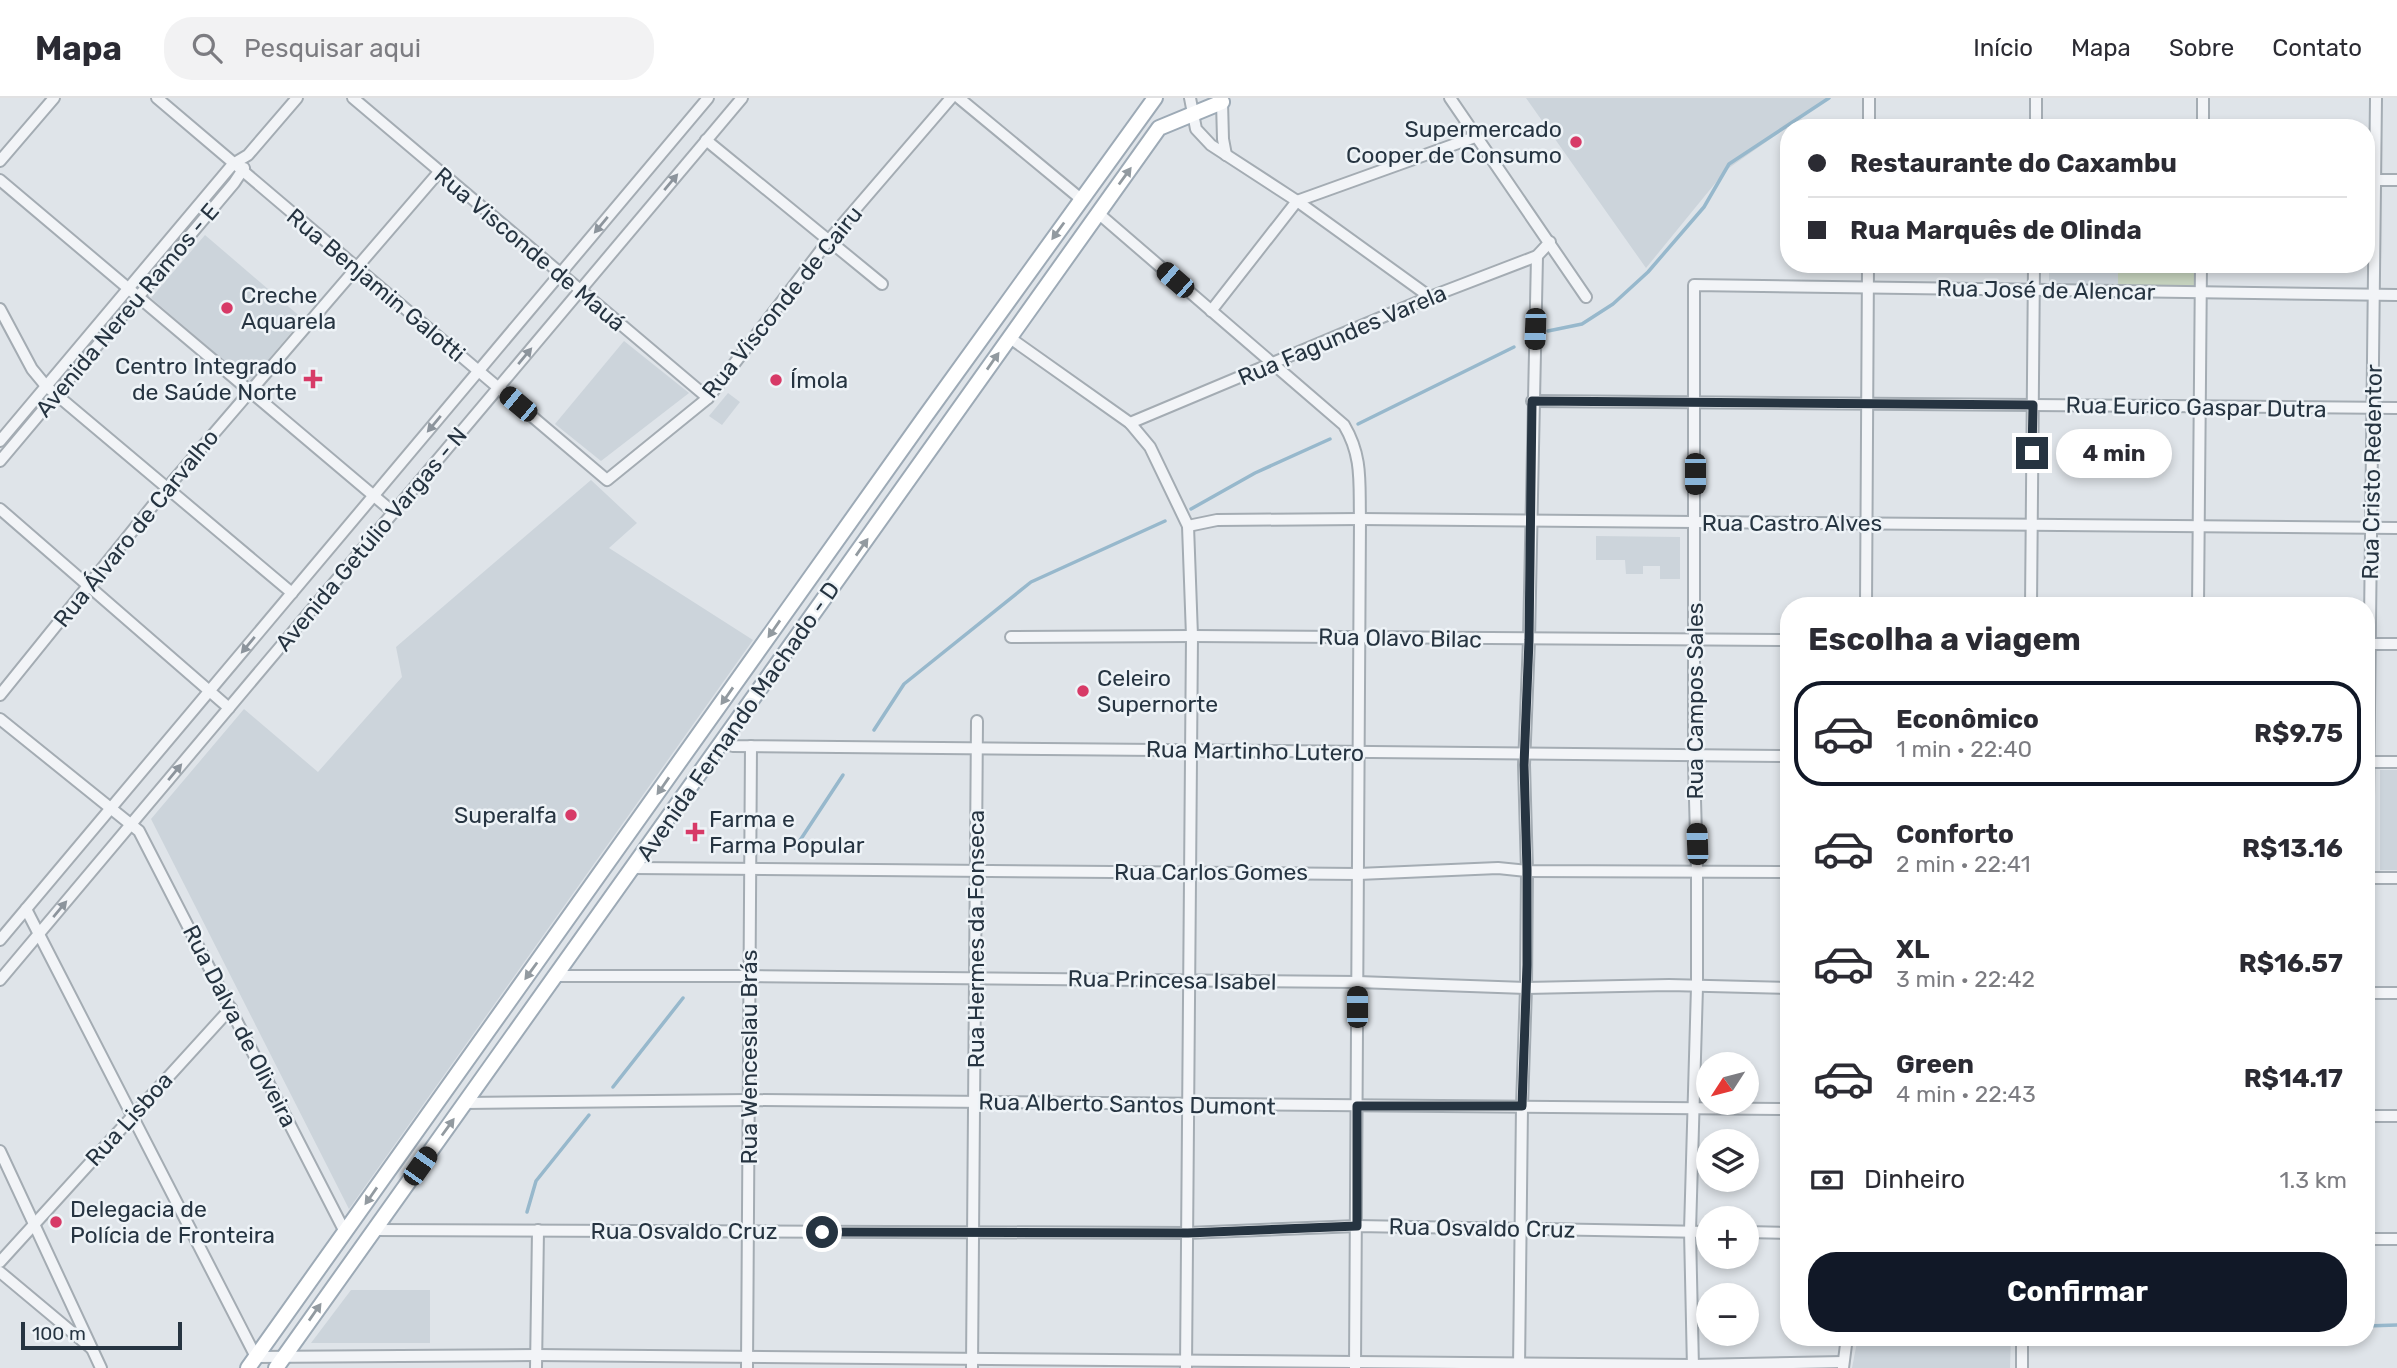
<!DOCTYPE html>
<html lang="pt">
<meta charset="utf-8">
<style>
:root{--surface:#fff;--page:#f2f2f3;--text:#2b2b33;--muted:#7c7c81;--line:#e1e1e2;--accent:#111827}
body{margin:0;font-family:Rubik,sans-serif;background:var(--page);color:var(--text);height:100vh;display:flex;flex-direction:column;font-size:26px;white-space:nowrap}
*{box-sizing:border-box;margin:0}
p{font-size:23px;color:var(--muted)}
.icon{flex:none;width:38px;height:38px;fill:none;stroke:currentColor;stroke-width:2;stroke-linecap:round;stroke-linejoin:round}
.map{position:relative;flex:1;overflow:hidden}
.panel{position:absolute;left:1780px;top:499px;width:595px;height:749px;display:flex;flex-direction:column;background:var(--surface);border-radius:28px;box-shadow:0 4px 10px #0003}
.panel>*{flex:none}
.hud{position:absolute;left:1780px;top:21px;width:595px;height:154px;border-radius:28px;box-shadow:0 4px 10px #0003;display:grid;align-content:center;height:154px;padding:0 28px;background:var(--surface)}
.needle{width:46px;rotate:234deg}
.tools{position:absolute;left:1696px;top:954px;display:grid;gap:14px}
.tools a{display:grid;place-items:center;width:63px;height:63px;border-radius:50%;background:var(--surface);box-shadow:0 4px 10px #0003;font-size:35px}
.scale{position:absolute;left:21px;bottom:18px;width:161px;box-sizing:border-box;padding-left:7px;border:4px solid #263441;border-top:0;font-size:19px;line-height:24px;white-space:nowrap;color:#263441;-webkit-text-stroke:5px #eef3f7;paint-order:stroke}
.end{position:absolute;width:32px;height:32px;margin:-16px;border:9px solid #263441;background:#fff;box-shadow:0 0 0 4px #fff}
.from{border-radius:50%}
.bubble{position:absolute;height:49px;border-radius:24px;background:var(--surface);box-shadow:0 4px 10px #0003;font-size:23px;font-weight:700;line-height:49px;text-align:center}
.car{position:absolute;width:21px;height:42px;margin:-21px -10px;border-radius:9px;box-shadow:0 0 5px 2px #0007;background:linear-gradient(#222 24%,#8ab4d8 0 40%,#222 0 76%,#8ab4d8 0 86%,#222 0)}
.hud b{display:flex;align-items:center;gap:24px;height:66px;font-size:26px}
.hud b+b{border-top:2px solid var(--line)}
.hud i{width:18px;height:18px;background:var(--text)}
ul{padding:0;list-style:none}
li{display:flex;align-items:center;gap:21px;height:105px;margin:0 14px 10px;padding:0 14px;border:4px solid transparent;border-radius:28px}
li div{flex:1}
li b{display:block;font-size:26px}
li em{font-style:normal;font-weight:700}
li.current{border-color:var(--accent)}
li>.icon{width:63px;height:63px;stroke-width:1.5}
h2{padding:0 28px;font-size:32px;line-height:84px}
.pay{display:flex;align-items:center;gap:18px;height:77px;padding:0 28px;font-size:26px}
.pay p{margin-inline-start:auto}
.button{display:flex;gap:14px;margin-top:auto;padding:14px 28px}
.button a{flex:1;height:80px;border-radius:28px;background:var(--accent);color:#fff;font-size:28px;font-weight:700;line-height:80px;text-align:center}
header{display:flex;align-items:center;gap:42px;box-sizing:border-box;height:98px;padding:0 35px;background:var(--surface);border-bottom:2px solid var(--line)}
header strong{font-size:33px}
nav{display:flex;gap:38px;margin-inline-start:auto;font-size:24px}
.search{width:490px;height:63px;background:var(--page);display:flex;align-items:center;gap:18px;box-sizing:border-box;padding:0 24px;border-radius:28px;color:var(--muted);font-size:26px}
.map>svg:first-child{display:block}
.built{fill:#ccd4db}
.green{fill:#c7d4bf}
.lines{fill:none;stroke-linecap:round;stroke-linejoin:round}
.stream{stroke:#97b8cc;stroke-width:3.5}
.minor-casing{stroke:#a4acb3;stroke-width:14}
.major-casing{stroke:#9daab6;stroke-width:18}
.minor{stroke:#f2f4f7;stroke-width:10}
.major{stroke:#fff;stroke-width:14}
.oneway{fill:#929aa0}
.oneway2{fill:#8c949c}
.route{stroke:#263441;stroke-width:9}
.poi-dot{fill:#d73a67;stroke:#eef3f7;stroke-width:2.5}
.labels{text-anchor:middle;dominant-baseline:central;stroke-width:5;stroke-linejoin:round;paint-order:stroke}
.poi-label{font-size:23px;fill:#263441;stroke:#eef3f7;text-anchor:start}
.street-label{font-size:23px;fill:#263441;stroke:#eef3f7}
</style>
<header>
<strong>Mapa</strong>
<div class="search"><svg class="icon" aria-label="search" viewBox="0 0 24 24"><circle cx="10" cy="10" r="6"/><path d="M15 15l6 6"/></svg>Pesquisar aqui</div>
<nav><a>Início</a><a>Mapa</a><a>Sobre</a><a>Contato</a></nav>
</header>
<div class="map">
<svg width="2397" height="1270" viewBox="0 0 2397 1270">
<rect width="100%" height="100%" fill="#dfe4e9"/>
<g class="built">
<polygon points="1526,0 1829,0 1726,72 1646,170"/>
<polygon points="205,137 303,221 249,284 151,200"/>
<polygon points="2049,166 2118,166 2118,187 2049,186"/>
<polygon points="624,243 689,295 601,363 555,326"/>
<polygon points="728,295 740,304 722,327 709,318"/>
<polygon points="591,382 637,425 609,450 753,542 349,1111 151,721 244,611 318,674 402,579 396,549"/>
<polygon points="1596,438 1680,439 1680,481 1660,481 1660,468 1643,468 1643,476 1626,476 1625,462 1596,462"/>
<rect x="2380" y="672" width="17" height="100"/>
<polygon points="351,1192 430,1192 430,1245 311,1245"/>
<polygon points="1858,1239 2011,1239 2010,1270 1852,1270"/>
</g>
<polygon class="green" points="2118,166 2198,166 2198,188 2118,187"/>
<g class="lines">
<g class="stream">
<polyline points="1548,233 1582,226 1613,206 1648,174 1704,109 1729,66 1829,0"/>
<polyline points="1358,326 1514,249"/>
<polyline points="1191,411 1255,375 1330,341"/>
<polyline points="874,632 904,586 1031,484 1165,423"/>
<polyline points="795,750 843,677"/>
<polyline points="613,989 683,900"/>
<polyline points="527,1114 536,1083 589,1017"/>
<polyline points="2366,1228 2397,1227"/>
</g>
<g class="minor-casing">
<g id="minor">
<polyline points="157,0 607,382 708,300 828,143 951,0"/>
<polyline points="353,0 708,300"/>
<polyline points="959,0 1081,101"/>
<polyline points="1190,0 1196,31 1211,47 1297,103 1430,199"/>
<polyline points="1450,0 1586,199"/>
<polyline points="1222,4 1223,41 1226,57"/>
<polyline points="1869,30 1869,0"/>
<polyline points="2036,30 2036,0"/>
<polyline points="2203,30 2203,0"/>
<polyline points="706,42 882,186"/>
<polyline points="0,63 54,0"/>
<polyline points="0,82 393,414"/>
<polyline points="2366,82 2397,82"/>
<path d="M1098,115L1344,327C1363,359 1359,385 1360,421L1355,1270"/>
<polyline points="0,211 32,271 46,288 292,495"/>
<polyline points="1211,213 1297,103 1475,39"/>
<polyline points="1010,240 1130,325 1150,349 1188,428 1192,538 1186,1270"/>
<polyline points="1532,303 2397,310"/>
<polyline points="1130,325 1430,199 1537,158 1550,144"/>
<polyline points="0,343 233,66 248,57 297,0"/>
<polyline points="0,363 234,85 244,70"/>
<polyline points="0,411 229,610"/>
<polyline points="1188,428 1217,422 1360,421 2397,430"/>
<polyline points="1866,508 1868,166"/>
<polyline points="2031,508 2034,166"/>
<polyline points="2198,508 2201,166"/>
<polyline points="1011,539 1192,538 1788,542"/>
<polyline points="2366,546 2397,546"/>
<polyline points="0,597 167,390 439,74"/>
<polyline points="0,621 139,733 345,1134"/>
<polyline points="723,644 733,648 1788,658"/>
<polyline points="2366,664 2397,664"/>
<polyline points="634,770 1358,776 1498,770 1527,773 1788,774"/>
<polyline points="2366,780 2397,780"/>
<polyline points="26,811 256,1259 536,1257 1693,1267 1843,1264"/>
<polyline points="0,842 708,0"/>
<polyline points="2366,874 2376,0"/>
<polyline points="556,878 749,878 1358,884 1526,890 1669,887 1788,890"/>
<polyline points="0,882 742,0"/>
<polyline points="2366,895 2397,895"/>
<polyline points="465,1005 748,1002 1788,1011"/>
<polyline points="2366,1018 2397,1018"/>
<polyline points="0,1053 101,1270"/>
<polyline points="375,1132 1187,1135 1357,1128 1708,1134"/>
<polyline points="1746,1134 1788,1135"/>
<polyline points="2366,1141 2397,1141"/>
<polyline points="0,1164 231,910"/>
<polyline points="0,1174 91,1250"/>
<polyline points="536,1270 538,1132"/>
<polyline points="747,1270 751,648"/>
<polyline points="972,1270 977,623"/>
<polyline points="1519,1270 1522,1008 1526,890 1527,773 1524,667 1529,542 1537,158"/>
<polyline points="1693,1270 1690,1133 1697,889 1697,773 1694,666 1694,187 2397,197"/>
<polyline points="1843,1270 1847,1239"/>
<polyline points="2022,1270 2022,1239"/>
</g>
</g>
<g class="major-casing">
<g id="major">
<polyline points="248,1270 924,320 1155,0"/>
<polyline points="276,1270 1159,30 1222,4"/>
</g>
</g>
<use href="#minor" class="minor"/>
<use href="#major" class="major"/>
</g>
<defs><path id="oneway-solid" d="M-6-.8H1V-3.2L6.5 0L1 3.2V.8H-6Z" transform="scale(1.75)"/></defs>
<g class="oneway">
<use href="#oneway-solid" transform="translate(1125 78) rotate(-54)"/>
<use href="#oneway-solid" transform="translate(1058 133) rotate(126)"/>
<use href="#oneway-solid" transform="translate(993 263) rotate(-55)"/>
<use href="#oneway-solid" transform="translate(862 449) rotate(-55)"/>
<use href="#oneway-solid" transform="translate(774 531) rotate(125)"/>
<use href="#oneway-solid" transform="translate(727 598) rotate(125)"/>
<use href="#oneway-solid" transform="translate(663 688) rotate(125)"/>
<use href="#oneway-solid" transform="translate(531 873) rotate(126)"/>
<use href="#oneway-solid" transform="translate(448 1029) rotate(-54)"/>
<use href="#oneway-solid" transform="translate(371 1098) rotate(125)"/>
<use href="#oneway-solid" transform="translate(315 1214) rotate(-55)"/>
</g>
<g class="oneway2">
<use href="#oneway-solid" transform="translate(671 84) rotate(-50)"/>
<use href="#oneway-solid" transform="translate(601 127) rotate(130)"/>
<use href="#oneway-solid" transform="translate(525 258) rotate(-50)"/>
<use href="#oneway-solid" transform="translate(434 326) rotate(130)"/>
<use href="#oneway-solid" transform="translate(248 547) rotate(130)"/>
<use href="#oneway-solid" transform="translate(175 674) rotate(-50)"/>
<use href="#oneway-solid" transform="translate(60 811) rotate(-50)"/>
</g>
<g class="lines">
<polyline class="route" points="822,1134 1188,1135 1357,1128 1357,1008 1522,1008 1527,867 1527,772 1524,667 1529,542 1532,303 2033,307 2032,355"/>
</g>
<g class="poi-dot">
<circle cx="1576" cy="44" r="7"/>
<circle cx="227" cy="210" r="7"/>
<path d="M309.5 270.5h7v7h7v7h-7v7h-7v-7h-7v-7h7z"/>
<circle cx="776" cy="282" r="7"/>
<circle cx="1083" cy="593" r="7"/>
<circle cx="571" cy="717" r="7"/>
<path d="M691.5 723.5h7v7h7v7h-7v7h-7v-7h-7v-7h7z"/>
<circle cx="56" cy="1124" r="7"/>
</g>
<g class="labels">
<g class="poi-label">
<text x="1562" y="31" text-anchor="end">Supermercado<tspan x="1562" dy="26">Cooper de Consumo</tspan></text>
<text x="241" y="197">Creche<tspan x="241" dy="26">Aquarela</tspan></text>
<text x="297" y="268" text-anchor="end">Centro Integrado<tspan x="297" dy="26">de Saúde Norte</tspan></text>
<text x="790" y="282">Ímola</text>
<text x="1097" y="580">Celeiro<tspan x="1097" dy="26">Supernorte</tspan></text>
<text x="557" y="717" text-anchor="end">Superalfa</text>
<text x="709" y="721">Farma e<tspan x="709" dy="26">Farma Popular</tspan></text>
<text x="70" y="1111">Delegacia de<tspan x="70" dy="26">Polícia de Fronteira</tspan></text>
</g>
<g class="street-label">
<text transform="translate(530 151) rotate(40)">Rua Visconde de Mauá</text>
<text transform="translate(376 187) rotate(40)">Rua Benjamin Galotti</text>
<text transform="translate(2046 192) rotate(1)">Rua José de Alencar</text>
<text transform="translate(782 204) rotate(-51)">Rua Visconde de Cairu</text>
<text transform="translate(127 212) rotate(-50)">Avenida Nereu Ramos - E</text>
<text transform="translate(1342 237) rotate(-23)">Rua Fagundes Varela</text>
<text transform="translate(2196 309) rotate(1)">Rua Eurico Gaspar Dutra</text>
<text transform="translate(2372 374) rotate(-89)">Rua Cristo Redentor</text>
<text x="1792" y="425">Rua Castro Alves</text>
<text transform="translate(136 430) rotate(-51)">Rua Álvaro de Carvalho</text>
<text transform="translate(371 441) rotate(-50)">Avenida Getúlio Vargas - N</text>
<text transform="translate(1400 540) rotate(1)">Rua Olavo Bilac</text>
<text transform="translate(1695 603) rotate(-90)">Rua Campos Sales</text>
<text transform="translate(738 623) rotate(-55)">Avenida Fernando Machado - D</text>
<text transform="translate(1255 653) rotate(1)">Rua Martinho Lutero</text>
<text x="1211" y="774">Rua Carlos Gomes</text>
<text transform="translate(976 841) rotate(-90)">Rua Hermes da Fonseca</text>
<text transform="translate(1172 882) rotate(1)">Rua Princesa Isabel</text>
<text transform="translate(240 928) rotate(63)">Rua Dalva de Oliveira</text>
<text transform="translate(749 959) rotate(-90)">Rua Wenceslau Brás</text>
<text transform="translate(1127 1006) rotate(1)">Rua Alberto Santos Dumont</text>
<text transform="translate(129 1021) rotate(-48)">Rua Lisboa</text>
<text transform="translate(1482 1130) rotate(1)">Rua Osvaldo Cruz</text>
<text x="684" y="1133">Rua Osvaldo Cruz</text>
</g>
</g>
</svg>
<div class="tools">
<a><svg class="needle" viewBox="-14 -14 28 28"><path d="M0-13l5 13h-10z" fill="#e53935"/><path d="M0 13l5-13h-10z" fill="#7c7c81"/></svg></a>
<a><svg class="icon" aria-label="layers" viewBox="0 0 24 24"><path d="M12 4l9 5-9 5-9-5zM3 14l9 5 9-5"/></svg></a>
<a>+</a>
<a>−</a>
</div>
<div class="scale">100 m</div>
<i class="end from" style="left:822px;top:1134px"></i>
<i class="end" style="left:2032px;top:355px"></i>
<div class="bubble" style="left:2056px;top:331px;width:116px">4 min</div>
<i class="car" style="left:1175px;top:182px;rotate:311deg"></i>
<i class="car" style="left:1535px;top:231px;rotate:182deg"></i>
<i class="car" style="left:518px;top:306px;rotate:310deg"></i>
<i class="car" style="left:1695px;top:376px;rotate:180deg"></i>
<i class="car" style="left:1697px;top:746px;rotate:358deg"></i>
<i class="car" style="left:1357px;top:909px;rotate:0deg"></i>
<i class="car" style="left:420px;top:1068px;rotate:35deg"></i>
<div class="hud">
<b><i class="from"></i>Restaurante do Caxambu</b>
<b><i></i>Rua Marquês de Olinda</b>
</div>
<section class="panel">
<h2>Escolha a viagem</h2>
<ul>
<li class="current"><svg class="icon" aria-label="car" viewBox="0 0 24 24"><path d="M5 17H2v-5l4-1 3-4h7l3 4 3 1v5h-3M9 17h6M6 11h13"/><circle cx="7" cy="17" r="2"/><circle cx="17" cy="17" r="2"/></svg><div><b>Econômico</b><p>1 min · 22:40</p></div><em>R$9.75</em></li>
<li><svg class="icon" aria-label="car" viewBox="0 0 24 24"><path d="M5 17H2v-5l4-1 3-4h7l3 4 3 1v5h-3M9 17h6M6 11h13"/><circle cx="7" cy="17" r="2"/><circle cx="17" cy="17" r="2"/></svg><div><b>Conforto</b><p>2 min · 22:41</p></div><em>R$13.16</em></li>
<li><svg class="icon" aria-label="car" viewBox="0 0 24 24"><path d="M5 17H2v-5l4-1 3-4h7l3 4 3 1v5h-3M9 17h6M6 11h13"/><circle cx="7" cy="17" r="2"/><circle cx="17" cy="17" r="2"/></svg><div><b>XL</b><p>3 min · 22:42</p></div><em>R$16.57</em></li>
<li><svg class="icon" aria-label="car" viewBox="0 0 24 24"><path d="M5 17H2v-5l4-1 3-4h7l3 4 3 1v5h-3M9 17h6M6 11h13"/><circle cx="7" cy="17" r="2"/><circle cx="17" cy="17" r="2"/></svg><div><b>Green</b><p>4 min · 22:43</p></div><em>R$14.17</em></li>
</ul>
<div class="pay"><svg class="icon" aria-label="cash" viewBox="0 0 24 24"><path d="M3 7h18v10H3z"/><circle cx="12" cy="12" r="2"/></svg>Dinheiro<p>1.3 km</p></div>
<div class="button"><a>Confirmar</a></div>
</section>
</div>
